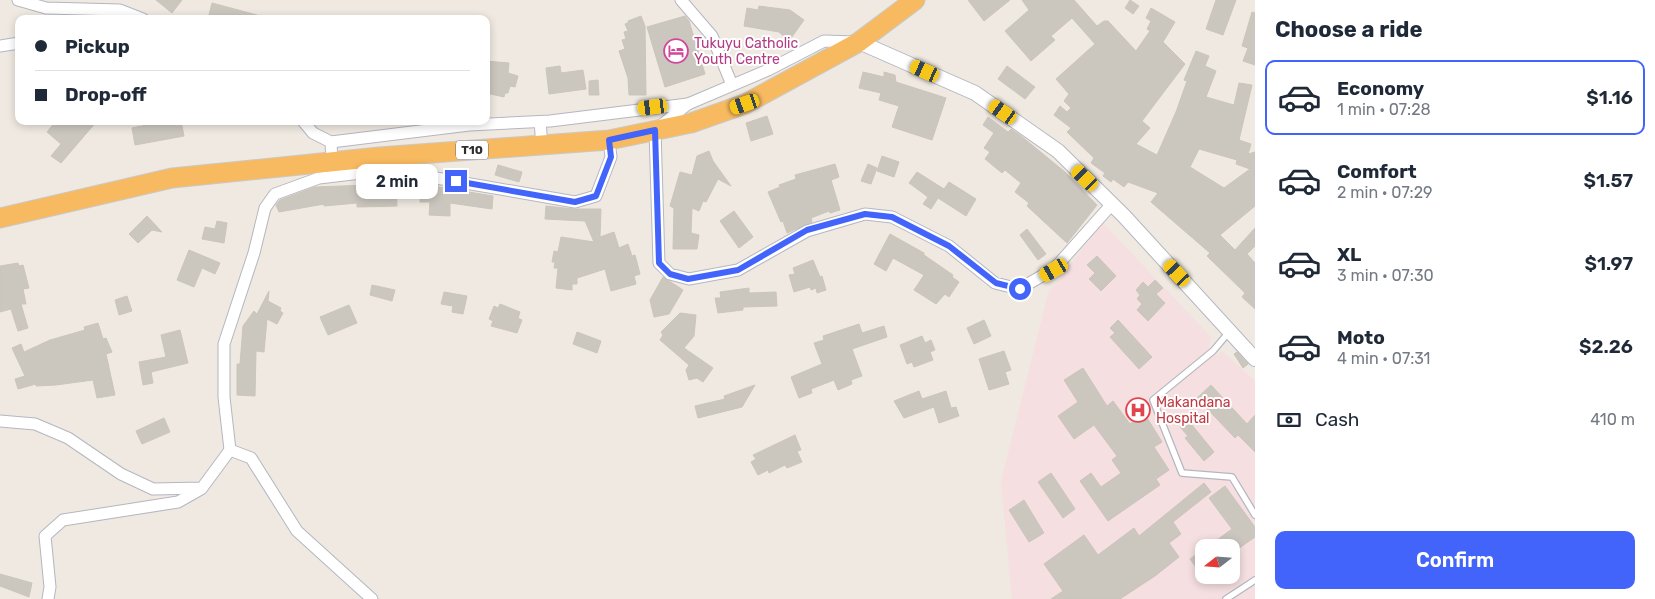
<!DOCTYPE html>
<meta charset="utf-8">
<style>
:root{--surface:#fff;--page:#f2f2f3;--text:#1f2937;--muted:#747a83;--line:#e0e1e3;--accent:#4264fb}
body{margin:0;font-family:Rubik,sans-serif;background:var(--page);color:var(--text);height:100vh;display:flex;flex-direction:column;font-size:19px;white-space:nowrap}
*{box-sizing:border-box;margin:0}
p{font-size:16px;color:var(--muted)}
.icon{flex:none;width:28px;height:28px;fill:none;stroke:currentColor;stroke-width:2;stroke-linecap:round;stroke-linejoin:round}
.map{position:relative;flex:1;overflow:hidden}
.side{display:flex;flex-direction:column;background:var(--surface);width:400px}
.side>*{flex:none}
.guide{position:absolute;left:15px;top:15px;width:475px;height:110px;border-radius:10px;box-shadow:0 2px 8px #0003;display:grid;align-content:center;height:110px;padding:0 20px;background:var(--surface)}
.needle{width:32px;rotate:253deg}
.fabs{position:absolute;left:1195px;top:539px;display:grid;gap:10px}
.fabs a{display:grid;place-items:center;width:45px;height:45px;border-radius:10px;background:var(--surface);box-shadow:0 2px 8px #0003;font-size:25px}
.end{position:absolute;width:22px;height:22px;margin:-11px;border:6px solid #4264fb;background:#fff;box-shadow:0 0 0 2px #fff}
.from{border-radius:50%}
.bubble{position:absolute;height:35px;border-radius:10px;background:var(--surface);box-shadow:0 2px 8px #0003;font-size:16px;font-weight:600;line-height:35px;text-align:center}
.car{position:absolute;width:15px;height:30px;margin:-15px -8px;border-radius:6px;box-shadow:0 0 4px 1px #0007;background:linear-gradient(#f5c518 24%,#345 0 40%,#f5c518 0 76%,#345 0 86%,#f5c518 0)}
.guide b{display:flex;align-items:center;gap:18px;height:48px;font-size:19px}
.guide b+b{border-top:1px solid var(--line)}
.guide i{width:12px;height:12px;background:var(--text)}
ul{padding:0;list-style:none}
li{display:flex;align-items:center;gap:15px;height:75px;margin:0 10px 8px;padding:0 10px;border:2px solid transparent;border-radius:10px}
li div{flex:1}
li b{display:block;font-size:19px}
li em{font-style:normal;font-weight:600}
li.on{border-color:var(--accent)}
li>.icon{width:45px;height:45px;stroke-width:1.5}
h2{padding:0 20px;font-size:22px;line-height:60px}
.pay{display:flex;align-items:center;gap:12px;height:55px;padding:0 20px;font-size:19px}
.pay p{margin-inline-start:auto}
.button{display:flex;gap:10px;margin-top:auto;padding:10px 20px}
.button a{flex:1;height:58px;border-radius:10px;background:var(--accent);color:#fff;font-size:20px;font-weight:600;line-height:58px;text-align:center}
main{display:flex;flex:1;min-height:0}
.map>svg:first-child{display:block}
.medical{fill:#f5dfe0;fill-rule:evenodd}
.building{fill:#cbc7bf;stroke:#cbc5ba;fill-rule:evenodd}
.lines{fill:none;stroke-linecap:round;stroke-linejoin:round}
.service-casing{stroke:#b4b7c1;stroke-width:8}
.minor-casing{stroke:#b4b7c1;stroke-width:13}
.tertiary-casing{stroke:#b4b7c1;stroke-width:16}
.trunk-casing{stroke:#c9c9c9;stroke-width:21}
.service{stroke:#fff;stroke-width:5.5}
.minor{stroke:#fff;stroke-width:11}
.tertiary{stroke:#fff;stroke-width:14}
.trunk{stroke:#f8ba60;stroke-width:19}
.route{stroke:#4264fb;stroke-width:6}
.labels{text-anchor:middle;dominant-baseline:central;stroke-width:4;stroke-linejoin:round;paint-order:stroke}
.shield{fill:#fff;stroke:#6d6d6d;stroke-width:1}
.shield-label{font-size:12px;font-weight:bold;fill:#2e2e2e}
.hotel-label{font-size:14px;fill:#b23c85;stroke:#fff;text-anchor:start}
.health-label{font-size:14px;fill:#be3a42;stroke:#fff;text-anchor:start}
</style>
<main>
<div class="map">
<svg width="1255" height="599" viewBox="0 0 1255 599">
<rect width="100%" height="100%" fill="#efe9e1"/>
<path class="medical" d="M1102,222L1211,337L1209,347L1217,356L1222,351L1255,381V599H1012L1001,481L1048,294ZM1204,548H1231V575H1204Z"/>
<g class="building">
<polygon points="156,0 182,0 172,13"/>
<polygon points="968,0 1010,0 984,21"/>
<path d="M1022,0H1074L1097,26L1104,21H1108L1136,51L1150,31L1147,29L1151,21L1146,18L1151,8L1175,22L1163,42L1185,64L1142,121L1150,128L1136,144L1157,155L1176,112L1187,81L1184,80L1196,51L1209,56L1205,66L1216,71L1206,97L1234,105L1239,83L1252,85L1239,140L1251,144L1248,154L1255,152V206L1220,235L1235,250L1255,228V246L1247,254L1255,263V309L1242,297L1245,293L1207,256L1210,253L1151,202L1158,193L1128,182L1124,187L1113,179L1111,182L1103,176L1105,173L1091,163L1094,158L1067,132L1071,128L1054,115L1060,106L1067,112L1071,108L1064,101L1069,94L1056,79L1095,44L1072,18L1051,36L1055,40L1031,61L1005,31L1029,10ZM1199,149L1237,160L1236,164L1250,169L1224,188L1190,167Z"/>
<polygon points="1130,0 1139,6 1133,14 1125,8"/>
<polygon points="1216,0 1236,0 1223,35 1206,29"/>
<polygon points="212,3 257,15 256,19 208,19"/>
<polygon points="759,6 790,10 804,20 789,41 779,32 744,26 747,8 758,10"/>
<polygon points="1252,12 1255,13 1255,65 1243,61 1248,48 1242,46"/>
<polygon points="641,16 645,26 646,95 629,95 628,78 619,51 625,49 622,40 626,39 624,32 628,31 625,24 628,23 628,21"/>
<polygon points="685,16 689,21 705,74 665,87 647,27"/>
<polygon points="486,61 509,63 508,73 518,76 515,87 510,86 508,93 505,93 504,97 486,93"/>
<polygon points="560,66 561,73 583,70 586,89 549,94 546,68"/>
<polygon points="1007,66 1035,87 1025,99 998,79"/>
<polygon points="863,72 884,77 884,72 895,75 896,82 946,98 932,140 892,127 899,106 879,100 881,93 859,88"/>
<polygon points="598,80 599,95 589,95 589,81"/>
<polygon points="767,116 773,134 751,141 746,123"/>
<polygon points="988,117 1008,132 1011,129 1021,136 1065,172 1097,205 1067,243 1027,206 1029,203 1015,192 1021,183 1005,170 1002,173 985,159 990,152 984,148 994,133 983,125"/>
<polygon points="56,121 97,121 61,163 51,156 61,144 47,132"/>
<polygon points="166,121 181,121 184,136 135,145 132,128"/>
<polygon points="709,151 713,161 731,186 718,179 706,202 703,201 699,211 692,208 691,233 699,235 697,249 673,249 674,208 670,206 680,172 692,175 697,156"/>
<polygon points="882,156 899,162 894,177 877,171"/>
<polygon points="835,164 839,177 831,180 840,210 830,213 829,211 811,218 812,222 787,233 783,221 781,222 768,192 780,187 779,185 796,179 795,175"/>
<polygon points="868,164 877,168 871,184 861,181"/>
<polygon points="498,165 522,172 519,182 495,175"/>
<polygon points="917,172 944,189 949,182 976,199 966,216 938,198 931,209 923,204 928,197 909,183"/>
<polygon points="396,184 397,206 357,207 357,203 324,206 324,204 279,212 276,205 280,200 315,187"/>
<polygon points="421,184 493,196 492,209 450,203 450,216 429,215 430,202 420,202"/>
<polygon points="546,206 574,209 601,209 600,237 614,232 619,248 628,244 632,256 635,255 640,274 634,276 636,284 611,291 605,269 577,278 577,284 572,284 572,290 556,288 558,268 554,268 555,262 552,262 554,251 558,252 561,237 594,242 585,221 545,219"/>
<polygon points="734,211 753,237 739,248 720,221"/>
<polygon points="147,216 162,232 152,230 138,243 129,234"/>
<polygon points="217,221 227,223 224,243 202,239 205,227 215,229"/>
<polygon points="1027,229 1046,254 1038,260 1020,235"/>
<polygon points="890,234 924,253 924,255 953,275 952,277 959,282 949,297 945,294 936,304 914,290 924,275 893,258 886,271 874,264"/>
<polygon points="189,250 220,263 215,274 202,268 194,287 177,280"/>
<polygon points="1097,256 1116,276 1101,291 1089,279 1095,273 1087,265"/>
<polygon points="813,260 820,277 822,276 826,290 817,293 816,288 811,290 810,287 794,292 789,275 795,274 793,268"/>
<polygon points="18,263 19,266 23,265 29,288 23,289 26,304 21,304 28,328 18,331 11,309 0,312 0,266"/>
<polygon points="663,277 683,290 669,314 654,317 650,300"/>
<polygon points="1155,280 1163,288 1156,294 1165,303 1148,321 1137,310 1142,304 1137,299 1140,295 1136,290 1143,282 1148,287"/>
<polygon points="372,285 395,290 392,301 370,295"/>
<polygon points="749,288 749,293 776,292 777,306 743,307 743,310 718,313 715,298 721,298 720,292"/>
<polygon points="269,291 268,301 281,308 280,311 283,313 277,324 267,319 264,352 256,351 255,396 237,395 237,364 240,364 243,326 254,311 257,314"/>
<polygon points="444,292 467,296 463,314 452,312 453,306 441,304"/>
<polygon points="127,296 132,311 119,315 115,300"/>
<polygon points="500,304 520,312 518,318 522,320 517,333 491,326 493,321 489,319 494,306 498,308"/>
<polygon points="349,305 357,323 328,335 320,317"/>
<polygon points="680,313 696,315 694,336 684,348 713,368 703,382 697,378 689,380 686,370 689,365 660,340 663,335 661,332"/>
<polygon points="984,320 991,336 974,344 967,328"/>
<polygon points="1118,320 1152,357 1139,369 1110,337 1115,333 1110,328"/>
<polygon points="98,323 103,339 106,338 112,352 106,354 115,395 97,398 93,380 56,385 36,386 36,384 18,389 15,379 25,376 12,348 21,344 24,352 50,340 85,330 84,327"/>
<polygon points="859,324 862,333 884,326 887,337 852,349 862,376 851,380 852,384 838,390 834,380 811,389 812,393 799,398 791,377 822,364 814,343 824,340 823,336"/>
<polygon points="180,330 188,363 151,372 153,383 143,385 139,362 166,357 161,335"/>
<polygon points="577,332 601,341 597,353 573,344"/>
<polygon points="922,336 925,343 931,340 935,350 930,352 933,360 914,367 912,362 907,364 900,345"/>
<polygon points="1004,351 1011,370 1005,372 1009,384 989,390 979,359"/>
<polygon points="1237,352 1248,364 1243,368 1234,354"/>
<polygon points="1083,368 1107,406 1113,401 1130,424 1144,413 1162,442 1154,447 1169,470 1156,479 1160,485 1108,521 1080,481 1091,473 1101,487 1121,473 1112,460 1117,456 1094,425 1074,439 1058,416 1078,402 1064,380"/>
<polygon points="755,385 742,407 698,418 695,406 725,399 724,396"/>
<polygon points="1211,385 1247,424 1255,415 1255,452 1238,435 1235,438 1197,398"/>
<polygon points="919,391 922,399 946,391 951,408 956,407 959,416 939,423 934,407 904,418 894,401"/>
<polygon points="164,418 170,432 142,444 136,431"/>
<polygon points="1188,420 1214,452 1204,461 1185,438 1188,436 1180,427"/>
<polygon points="795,435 801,450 797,451 802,462 787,468 785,465 769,473 768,470 758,475 751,462 756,459 753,455"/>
<polygon points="1051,473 1075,509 1063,518 1038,482"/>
<polygon points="1204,483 1211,492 1173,522 1181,534 1169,543 1179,557 1155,576 1120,599 1051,599 1063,591 1044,564 1084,535 1098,555 1134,528 1139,536"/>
<polygon points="1225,486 1255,527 1255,537 1231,554 1231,548 1206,548 1232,529 1209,498"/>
<polygon points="1024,500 1044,533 1029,542 1009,510"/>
<polygon points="1204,549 1204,578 1190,559"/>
<polygon points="0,574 32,583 29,597 0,586"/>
</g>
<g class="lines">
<g class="service-casing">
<g id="service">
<polyline points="1229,332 1213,351 1153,400 1182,473 1232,477 1255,515"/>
<polyline points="1226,599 1255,580"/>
</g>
</g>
<g class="minor-casing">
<g id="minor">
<polyline points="18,0 46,8 120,10 143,19"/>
<polyline points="681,0 712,36 732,85"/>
<polyline points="855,42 824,41 768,70 688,104 655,130 659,263 670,274 689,279 738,270 807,231 865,214 892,217 949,246 995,283 1019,289 1054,269 1112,204"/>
<polyline points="0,46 19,43"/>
<polyline points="303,121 313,133 331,142 332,162"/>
<polyline points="540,122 542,145"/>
<polyline points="331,142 469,125 550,121 688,104"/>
<polyline points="378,171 436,178 575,202 596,196 611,157 609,140"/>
<polyline points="0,421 35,424 68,438 121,474 153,489 202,488 230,450 224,397 224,344 254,253 265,208 275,194 319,178 378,171 379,157"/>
<polyline points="230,450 251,458 297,531 372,599"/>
<polyline points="48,599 50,587 45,536 63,520 178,502 201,489"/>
</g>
</g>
<g class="tertiary-casing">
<polyline id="tertiary" points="859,42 975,93 1058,151 1124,216 1255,359"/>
</g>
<g class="trunk-casing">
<polyline id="trunk" points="0,218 172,178 379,157 609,140 691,123 745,104 859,42 915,0"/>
</g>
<use href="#service" class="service"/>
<use href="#minor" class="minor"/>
<use href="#tertiary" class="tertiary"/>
<use href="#trunk" class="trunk"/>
</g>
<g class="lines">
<polyline class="route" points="456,181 575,202 596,196 611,157 609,140 655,130 659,263 670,274 688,279 738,270 807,230 865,214 892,217 949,246 996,283 1020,289"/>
</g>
<defs>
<g id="hotel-ring" transform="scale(1.25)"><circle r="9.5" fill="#fff" stroke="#d1479c" stroke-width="1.5"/><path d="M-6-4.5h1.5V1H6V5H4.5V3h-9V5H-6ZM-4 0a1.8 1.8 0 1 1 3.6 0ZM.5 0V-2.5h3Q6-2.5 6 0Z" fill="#d1479c"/></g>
<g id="hospital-ring" transform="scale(1.25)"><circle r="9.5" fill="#fff" stroke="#e0444e" stroke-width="1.5"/><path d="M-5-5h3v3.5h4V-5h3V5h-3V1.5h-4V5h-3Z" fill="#e0444e"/></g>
</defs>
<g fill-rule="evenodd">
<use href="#hotel-ring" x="676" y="51"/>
<use href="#hospital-ring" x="1138" y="410"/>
</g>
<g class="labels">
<rect class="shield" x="456" y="140.5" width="32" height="19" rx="4"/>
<g class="shield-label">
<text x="472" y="150">T10</text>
</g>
<g class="hotel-label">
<text x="694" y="43">Tukuyu Catholic<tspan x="694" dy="16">Youth Centre</tspan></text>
</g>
<g class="health-label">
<text x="1156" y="402">Makandana<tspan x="1156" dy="16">Hospital</tspan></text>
</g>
</g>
</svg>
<div class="fabs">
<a><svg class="needle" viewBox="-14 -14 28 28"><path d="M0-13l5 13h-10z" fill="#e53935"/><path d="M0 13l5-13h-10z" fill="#747a83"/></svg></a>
</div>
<i class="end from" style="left:1020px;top:289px"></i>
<i class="end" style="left:456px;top:181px"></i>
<div class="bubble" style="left:356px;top:164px;width:82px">2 min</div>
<i class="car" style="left:925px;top:71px;rotate:294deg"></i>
<i class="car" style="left:745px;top:104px;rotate:251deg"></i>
<i class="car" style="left:653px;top:107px;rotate:263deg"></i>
<i class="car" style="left:1003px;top:112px;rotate:305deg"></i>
<i class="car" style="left:1085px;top:178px;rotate:314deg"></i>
<i class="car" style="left:1054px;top:270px;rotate:240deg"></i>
<i class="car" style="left:1177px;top:273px;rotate:317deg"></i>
<div class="guide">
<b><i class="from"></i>Pickup</b>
<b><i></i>Drop-off</b>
</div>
</div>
<section class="side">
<h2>Choose a ride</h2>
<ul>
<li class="on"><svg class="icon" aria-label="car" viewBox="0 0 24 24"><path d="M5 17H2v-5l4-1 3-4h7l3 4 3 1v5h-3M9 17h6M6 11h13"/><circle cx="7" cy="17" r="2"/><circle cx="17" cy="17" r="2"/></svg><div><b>Economy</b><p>1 min · 07:28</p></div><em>$1.16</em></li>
<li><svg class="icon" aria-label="car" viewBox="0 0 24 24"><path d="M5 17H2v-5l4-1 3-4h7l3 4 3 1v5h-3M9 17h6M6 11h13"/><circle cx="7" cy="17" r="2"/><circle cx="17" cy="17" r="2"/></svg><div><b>Comfort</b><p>2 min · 07:29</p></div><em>$1.57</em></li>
<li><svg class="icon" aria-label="car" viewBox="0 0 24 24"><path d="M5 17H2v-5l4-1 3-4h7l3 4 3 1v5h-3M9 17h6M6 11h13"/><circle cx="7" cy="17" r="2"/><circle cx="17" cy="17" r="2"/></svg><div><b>XL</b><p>3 min · 07:30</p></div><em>$1.97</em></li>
<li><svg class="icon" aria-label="car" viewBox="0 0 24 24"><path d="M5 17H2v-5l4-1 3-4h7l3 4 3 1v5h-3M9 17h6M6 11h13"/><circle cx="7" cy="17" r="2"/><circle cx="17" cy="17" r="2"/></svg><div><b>Moto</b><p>4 min · 07:31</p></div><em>$2.26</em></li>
</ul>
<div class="pay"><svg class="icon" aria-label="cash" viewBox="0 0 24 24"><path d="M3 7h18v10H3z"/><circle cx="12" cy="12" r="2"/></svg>Cash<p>410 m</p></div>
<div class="button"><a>Confirm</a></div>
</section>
</main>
